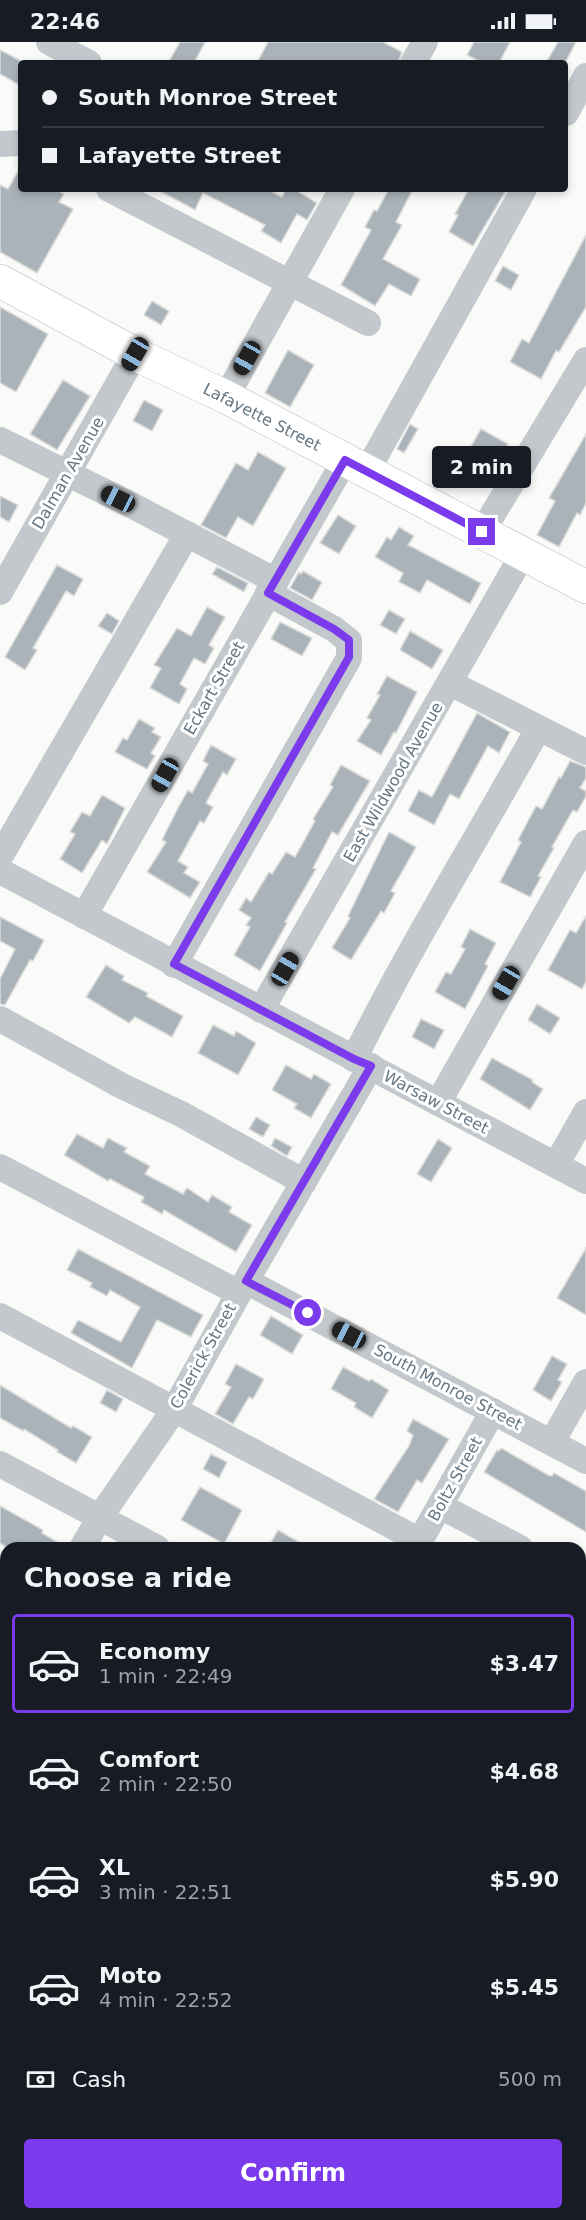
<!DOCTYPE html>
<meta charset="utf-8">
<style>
:root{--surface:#171b24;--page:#242831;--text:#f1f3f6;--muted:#9ea1a6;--line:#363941;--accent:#7c3aed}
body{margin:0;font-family:"DejaVu Sans",sans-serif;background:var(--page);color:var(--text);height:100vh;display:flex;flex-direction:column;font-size:22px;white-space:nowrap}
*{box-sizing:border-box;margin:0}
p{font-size:20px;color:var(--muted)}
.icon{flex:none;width:33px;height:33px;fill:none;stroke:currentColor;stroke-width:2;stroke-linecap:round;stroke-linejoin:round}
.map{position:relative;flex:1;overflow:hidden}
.details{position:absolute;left:0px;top:1500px;width:586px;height:678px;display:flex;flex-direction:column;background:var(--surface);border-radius:18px 18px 0 0;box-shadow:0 3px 9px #0003}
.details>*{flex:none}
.banner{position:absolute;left:18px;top:18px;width:550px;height:132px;border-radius:6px;box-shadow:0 3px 9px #0003;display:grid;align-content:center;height:132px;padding:0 24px;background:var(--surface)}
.end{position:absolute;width:27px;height:27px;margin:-14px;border:8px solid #7c3aed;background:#fff;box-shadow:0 0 0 3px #fff}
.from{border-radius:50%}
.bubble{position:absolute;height:42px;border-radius:6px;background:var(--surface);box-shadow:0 3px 9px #0003;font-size:20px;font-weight:600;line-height:42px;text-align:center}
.car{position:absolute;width:18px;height:36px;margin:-18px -9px;border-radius:8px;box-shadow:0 0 4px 2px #0007;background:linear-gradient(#222 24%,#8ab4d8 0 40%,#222 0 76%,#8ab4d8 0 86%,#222 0)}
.banner b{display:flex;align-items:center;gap:21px;height:57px;font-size:22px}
.banner b+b{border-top:2px solid var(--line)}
.banner i{width:15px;height:15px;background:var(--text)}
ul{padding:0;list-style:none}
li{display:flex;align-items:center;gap:18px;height:99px;margin:0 12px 9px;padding:0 12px;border:3px solid transparent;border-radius:6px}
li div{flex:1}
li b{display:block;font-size:22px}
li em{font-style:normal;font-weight:600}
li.active{border-color:var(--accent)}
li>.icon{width:54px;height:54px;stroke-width:1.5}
h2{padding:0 24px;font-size:27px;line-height:72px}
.pay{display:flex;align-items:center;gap:15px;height:66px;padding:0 24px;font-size:22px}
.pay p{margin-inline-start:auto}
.cta{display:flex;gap:12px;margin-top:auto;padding:12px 24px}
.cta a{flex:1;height:69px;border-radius:6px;background:var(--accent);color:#fff;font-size:24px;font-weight:600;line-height:69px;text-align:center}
.status{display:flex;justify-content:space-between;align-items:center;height:42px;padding:0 30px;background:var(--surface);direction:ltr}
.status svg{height:16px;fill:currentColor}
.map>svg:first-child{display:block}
.building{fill:#aab3b9;stroke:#dcdcda;stroke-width:1.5}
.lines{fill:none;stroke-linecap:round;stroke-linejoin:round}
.highway-casing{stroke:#b4b9bd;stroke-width:34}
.minor{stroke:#c3c8cc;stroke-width:26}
.highway{stroke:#fff;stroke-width:33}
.route{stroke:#7c3aed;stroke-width:8}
.labels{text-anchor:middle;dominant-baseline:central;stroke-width:6;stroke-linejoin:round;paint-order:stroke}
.street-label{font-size:16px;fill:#657683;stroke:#fff}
</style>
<div class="status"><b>22:46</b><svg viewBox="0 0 49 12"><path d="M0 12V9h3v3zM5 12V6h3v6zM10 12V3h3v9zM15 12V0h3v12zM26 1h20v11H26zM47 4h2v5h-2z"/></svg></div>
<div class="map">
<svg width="586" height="2178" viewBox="0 0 586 2178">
<rect width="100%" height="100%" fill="#fafaf8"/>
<g class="building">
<polygon points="180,0 205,0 194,21 168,21"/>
<polygon points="268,0 383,0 402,10 398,21 257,21"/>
<polygon points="474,0 510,0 499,21 483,21 467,13"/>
<polygon points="558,0 576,0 565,21 546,21"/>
<polygon points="0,8 21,19 21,44 0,32"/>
<polygon points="21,124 21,147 55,147 64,152 59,160 73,167 37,231 0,210 0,143 8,147"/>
<polygon points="156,147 267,147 282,155 286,147 294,147 317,161 307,178 297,172 281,201 261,189 265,183 203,151 195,168"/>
<polygon points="389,147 413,147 396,180 402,183 383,217 420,237 411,254 389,242 375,264 341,243 371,188 365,185 374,168 377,169"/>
<polygon points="469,147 507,147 473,204 449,190 458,173 455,172"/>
<polygon points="586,193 586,265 559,310 556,309 541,337 510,320 522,297 529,301"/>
<polygon points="503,224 519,233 511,248 495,239"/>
<polygon points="152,259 169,269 161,283 144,273"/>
<polygon points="0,265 48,292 16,350 0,341"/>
<polygon points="288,308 314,323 290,365 265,351"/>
<polygon points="63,338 90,354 57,408 30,392"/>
<polygon points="144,358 163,368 152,389 133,379"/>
<polygon points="410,382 418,387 404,411 397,407"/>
<polygon points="481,387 508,402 497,420 470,406"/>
<polygon points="586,392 586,461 580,473 577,471 559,505 537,493 555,459 549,456"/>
<polygon points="258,410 286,426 253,484 238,475 226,496 201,483 236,421 248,428"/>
<polygon points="0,454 18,463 9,480 0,475"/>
<polygon points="338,473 356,484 339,512 320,501"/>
<polygon points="399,485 414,494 408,503 481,541 470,562 427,538 420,551 399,540 403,531 375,515 387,495 391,498"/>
<polygon points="57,523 83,537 74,554 66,549 33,606 37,608 25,628 5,615"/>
<polygon points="217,525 248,541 244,550 212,532"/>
<polygon points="303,529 322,540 312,558 290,546 299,530 301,532"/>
<polygon points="207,565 225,575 209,603 214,606 205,622 194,616 180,642 187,647 179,662 150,646 161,626 154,623 177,586 191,594"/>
<polygon points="389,568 405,577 396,592 380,583"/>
<polygon points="107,571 119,579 112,592 98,584"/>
<polygon points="280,580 312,596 302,614 271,597"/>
<polygon points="410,589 443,608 432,627 400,608"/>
<polygon points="387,634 417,650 396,691 394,690 381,713 357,699 371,678 367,676 380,653 377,652"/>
<polygon points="477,671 510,690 499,711 488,704 459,757 450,752 434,783 408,769 419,748 432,755"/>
<polygon points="139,677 155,686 152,690 161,695 151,711 155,714 147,727 115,710 123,696 127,698"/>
<polygon points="211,703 236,717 227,733 223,730 206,761 213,765 204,781 200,779 178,819 188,825 184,831 200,840 190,856 147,830 166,800 162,798 178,766 188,748 192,751 208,722 203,719"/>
<polygon points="570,719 586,725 586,736 580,746 586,749 586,754 577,770 573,768 552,805 554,806 538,834 541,835 530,855 500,840 521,800 518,798 536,764 542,767 559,735 561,736"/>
<polygon points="341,723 370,739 338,793 332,790 313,826 316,827 285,880 287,881 260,929 234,913 250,885 246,883 251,876 239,868 246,856 251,860 269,830 272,832 286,810 295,815 315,779 313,777 333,745 330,743"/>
<polygon points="102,753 125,766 107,802 102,798 82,831 60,817 75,792 70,790 82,770 90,774"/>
<polygon points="389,790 416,805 391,849 395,851 384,871 381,869 351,918 332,906 350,876 348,874"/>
<polygon points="586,874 586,939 582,947 548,928 570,888 576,891"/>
<polygon points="0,875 44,898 33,919 30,918 5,963 0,962 0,937 15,907 0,899"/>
<polygon points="470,887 496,901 485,922 488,924 465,967 435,950 446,930 451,932 465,907 461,905"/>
<polygon points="106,923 124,934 122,938 148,951 146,954 183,974 172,995 135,975 129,981 86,955"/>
<polygon points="537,962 560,976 550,992 528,978"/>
<polygon points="421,977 444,988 434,1007 412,995"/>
<polygon points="213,983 234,994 236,989 256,1001 238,1033 198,1011"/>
<polygon points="492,1016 533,1038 532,1040 543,1047 530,1068 480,1037"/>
<polygon points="286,1023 311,1037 314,1032 331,1042 311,1076 294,1066 297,1062 272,1048"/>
<polygon points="256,1075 270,1083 263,1095 249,1087"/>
<polygon points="77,1092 103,1106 108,1096 127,1106 124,1110 150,1124 145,1132 183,1152 187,1146 208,1160 212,1153 232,1165 229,1170 252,1183 236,1210 164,1168 162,1172 141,1160 144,1155 110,1137 108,1139 64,1113"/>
<polygon points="275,1096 292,1105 287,1114 271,1104"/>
<polygon points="438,1097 452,1106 431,1140 417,1132"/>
<polygon points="586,1206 586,1273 557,1256"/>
<polygon points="78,1207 203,1273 191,1295 157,1278 132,1326 71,1291 78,1278 121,1300 140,1265 110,1248 107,1254 90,1245 92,1241 67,1228"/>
<polygon points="271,1274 303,1293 292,1312 260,1293"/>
<polygon points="552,1314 567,1322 558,1338 562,1340 551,1359 533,1348"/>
<polygon points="236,1322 264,1337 253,1357 249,1355 233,1382 215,1372 231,1345 225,1342"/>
<polygon points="343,1325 369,1339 371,1337 389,1348 372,1376 354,1365 356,1361 331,1347"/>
<polygon points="0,1343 71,1386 73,1384 92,1395 76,1421 57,1410 58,1408 24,1387 23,1389 0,1376"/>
<polygon points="107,1348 123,1357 116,1370 100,1361"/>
<polygon points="413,1377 449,1397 422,1441 417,1438 398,1470 374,1457 409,1404 413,1393 407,1389"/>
<polygon points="501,1406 548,1433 552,1434 554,1431 586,1449 586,1490 484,1430 497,1408 499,1409"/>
<polygon points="211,1412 227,1420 219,1436 203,1427"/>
<polygon points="200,1445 242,1468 224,1502 181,1478"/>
<polygon points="0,1464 43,1488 42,1491 67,1506 8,1506 0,1501"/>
<polygon points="278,1488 309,1506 268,1506"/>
</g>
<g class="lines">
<g class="highway-casing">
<polyline id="highway" points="0,239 135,312 226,355 586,545"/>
</g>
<g class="minor">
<polyline points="49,0 89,21"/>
<polyline points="413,21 425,0"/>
<polyline points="566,71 586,34"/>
<polyline points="0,102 21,101"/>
<polyline points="109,147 368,281"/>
<polyline points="226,355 342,147"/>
<polyline points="0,398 135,465 276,539"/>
<polyline points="367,429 524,147"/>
<polyline points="482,490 586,318"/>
<polyline points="0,550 135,312"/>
<polyline points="450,641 586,710"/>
<polyline points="0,815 187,492"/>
<polyline points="0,829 586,1139"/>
<polyline points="84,874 345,418"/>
<polyline points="174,923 349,616 349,599 334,587 268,551"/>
<polyline points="261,968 523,512"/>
<polyline points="0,977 122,1044 181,1072 304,1140"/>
<path d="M354,1017C410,904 477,797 538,687"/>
<polyline points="438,1061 586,801"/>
<polyline points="556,1123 586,1070"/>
<polyline points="0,1125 239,1251"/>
<polyline points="246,1239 586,1419"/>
<polyline points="0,1274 420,1499"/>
<polyline points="552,1400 586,1340"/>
<polyline points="0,1422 157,1506"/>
<polyline points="440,1464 520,1506"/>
<polyline points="82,1506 100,1475 174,1368 239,1251 371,1024"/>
<polyline points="416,1506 493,1369"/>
<polyline points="580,1538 586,1541"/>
<polyline points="0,1649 6,1639"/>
<polyline points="580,1732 586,1735"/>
<polyline points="0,1762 6,1765"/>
<polyline points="580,1900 586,1903"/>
<polyline points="0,1931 6,1934"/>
<polyline points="580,2071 586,2073"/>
<polyline points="0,2100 6,2104"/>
<polyline points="135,2172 146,2178"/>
<polyline points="452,2172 463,2178"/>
<polyline points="195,2178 199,2172"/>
</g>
<use href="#highway" class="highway"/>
</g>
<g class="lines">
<polyline class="route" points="308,1271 246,1239 371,1024 354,1017 174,922 349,615 349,598 334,587 268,551 345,418 482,490"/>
</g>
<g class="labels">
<g class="street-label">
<text transform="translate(262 375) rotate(27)">Lafayette Street</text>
<text transform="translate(68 431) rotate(-60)">Dalman Avenue</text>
<text transform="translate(214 646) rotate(-60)">Eckart Street</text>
<text transform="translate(393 740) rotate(-60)">East Wildwood Avenue</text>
<text transform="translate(436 1060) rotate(28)">Warsaw Street</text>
<text transform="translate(203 1314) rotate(-61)">Colerick Street</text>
<text transform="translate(448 1345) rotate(28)">South Monroe Street</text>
<text transform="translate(455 1437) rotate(-61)">Boltz Street</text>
</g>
</g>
</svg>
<i class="end from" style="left:308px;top:1271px"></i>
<i class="end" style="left:482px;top:490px"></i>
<div class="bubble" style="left:432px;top:404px;width:99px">2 min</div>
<i class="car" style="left:135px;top:312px;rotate:210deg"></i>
<i class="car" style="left:247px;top:316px;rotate:209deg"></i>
<i class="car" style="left:118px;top:457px;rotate:296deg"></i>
<i class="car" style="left:165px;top:733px;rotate:209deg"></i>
<i class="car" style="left:285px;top:927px;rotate:30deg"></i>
<i class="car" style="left:506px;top:941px;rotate:210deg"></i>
<i class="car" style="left:349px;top:1293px;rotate:298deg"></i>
<div class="banner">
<b><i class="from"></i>South Monroe Street</b>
<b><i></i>Lafayette Street</b>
</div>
<section class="details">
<h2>Choose a ride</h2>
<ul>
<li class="active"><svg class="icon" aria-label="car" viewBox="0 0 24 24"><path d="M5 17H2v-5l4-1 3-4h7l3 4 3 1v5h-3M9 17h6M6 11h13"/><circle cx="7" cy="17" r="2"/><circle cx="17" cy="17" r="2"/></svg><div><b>Economy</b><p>1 min · 22:49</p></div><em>$3.47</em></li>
<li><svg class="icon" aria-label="car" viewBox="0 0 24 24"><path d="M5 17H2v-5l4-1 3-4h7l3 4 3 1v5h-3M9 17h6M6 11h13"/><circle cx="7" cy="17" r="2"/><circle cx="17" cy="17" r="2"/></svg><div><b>Comfort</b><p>2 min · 22:50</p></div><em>$4.68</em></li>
<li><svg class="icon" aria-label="car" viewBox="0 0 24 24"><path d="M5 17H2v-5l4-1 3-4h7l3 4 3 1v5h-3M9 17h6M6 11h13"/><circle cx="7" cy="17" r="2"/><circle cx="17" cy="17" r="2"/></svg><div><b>XL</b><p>3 min · 22:51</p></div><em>$5.90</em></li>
<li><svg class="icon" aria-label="car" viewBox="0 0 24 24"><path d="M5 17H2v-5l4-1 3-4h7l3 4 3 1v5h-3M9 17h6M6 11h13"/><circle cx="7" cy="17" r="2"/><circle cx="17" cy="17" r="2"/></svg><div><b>Moto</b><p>4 min · 22:52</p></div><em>$5.45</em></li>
</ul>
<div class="pay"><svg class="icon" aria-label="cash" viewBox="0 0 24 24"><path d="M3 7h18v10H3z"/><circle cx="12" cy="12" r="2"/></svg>Cash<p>500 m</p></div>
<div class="cta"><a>Confirm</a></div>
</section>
</div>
